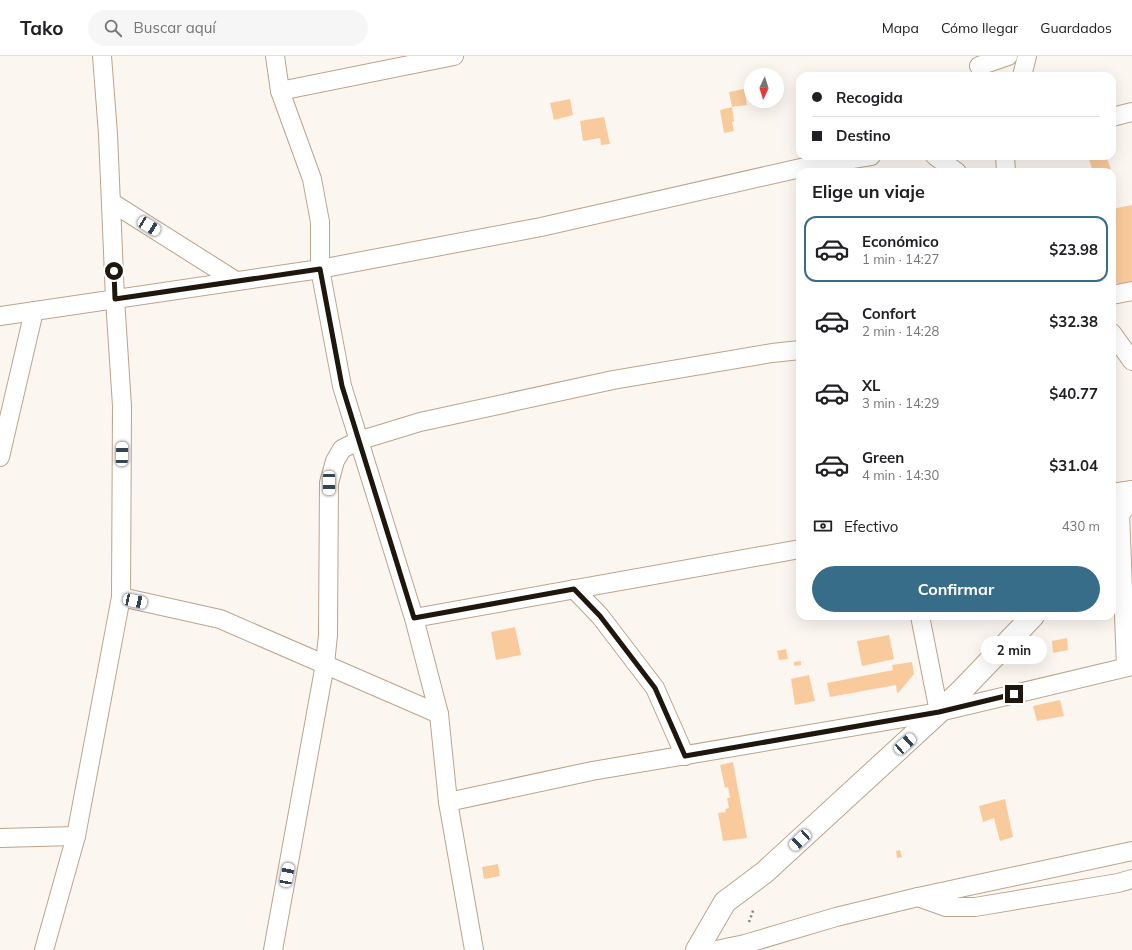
<!DOCTYPE html>
<html lang="es">
<meta charset="utf-8">
<style>
:root{--surface:#fff;--page:#f6f6f6;--text:#202124;--muted:#757577;--line:#e0e0e0;--accent:#376d89}
body{margin:0;font-family:Mulish,sans-serif;background:var(--page);color:var(--text);height:100vh;display:flex;flex-direction:column;font-size:15px;white-space:nowrap}
*{box-sizing:border-box;margin:0}
p{font-size:13px;color:var(--muted)}
.icon{flex:none;width:22px;height:22px;fill:none;stroke:currentColor;stroke-width:2;stroke-linecap:round;stroke-linejoin:round}
.map{position:relative;flex:1;overflow:hidden}
.details{position:absolute;left:796px;top:112px;width:320px;height:452px;display:flex;flex-direction:column;background:var(--surface);border-radius:12px;box-shadow:0 4px 16px #0002}
.details>*{flex:none}
.top-card{position:absolute;left:796px;top:16px;width:320px;height:88px;border-radius:12px;box-shadow:0 4px 16px #0002;display:grid;align-content:center;height:88px;padding:0 16px;background:var(--surface)}
.needle{width:26px;rotate:184deg}
.fabs{position:absolute;left:744px;top:12px;display:grid;gap:8px}
.fabs a{display:grid;place-items:center;width:40px;height:40px;border-radius:50%;background:var(--surface);box-shadow:0 4px 16px #0002;font-size:20px}
.end{position:absolute;width:18px;height:18px;margin:-9px;border:5px solid #1f170e;background:#fff;box-shadow:0 0 0 2px #fff}
.from{border-radius:50%}
.bubble{position:absolute;height:28px;border-radius:14px;background:var(--surface);box-shadow:0 4px 16px #0002;font-size:13px;font-weight:700;line-height:28px;text-align:center}
.car{position:absolute;width:12px;height:24px;margin:-12px -6px;border-radius:5px;box-shadow:0 0 3px 1px #0007;background:linear-gradient(#fff 24%,#345 0 40%,#fff 0 76%,#345 0 86%,#fff 0)}
.top-card b{display:flex;align-items:center;gap:14px;height:38px;font-size:15px}
.top-card b+b{border-top:1px solid var(--line)}
.top-card i{width:10px;height:10px;background:var(--text)}
ul{padding:0;list-style:none}
li{display:flex;align-items:center;gap:12px;height:66px;margin:0 8px 6px;padding:0 8px;border:2px solid transparent;border-radius:12px}
li div{flex:1}
li b{display:block;font-size:15px}
li em{font-style:normal;font-weight:700}
li.active{border-color:var(--accent)}
li>.icon{width:36px;height:36px;stroke-width:1.5}
h2{padding:0 16px;font-size:18px;line-height:48px}
.pay{display:flex;align-items:center;gap:10px;height:44px;padding:0 16px;font-size:15px}
.pay p{margin-inline-start:auto}
.primary-button{display:flex;gap:8px;margin-top:auto;padding:8px 16px}
.primary-button a{flex:1;height:46px;border-radius:24px;background:var(--accent);color:#fff;font-size:16px;font-weight:700;line-height:46px;text-align:center}
header{display:flex;align-items:center;gap:24px;box-sizing:border-box;height:56px;padding:0 20px;background:var(--surface);border-bottom:1px solid var(--line)}
header strong{font-size:19px}
nav{display:flex;gap:22px;margin-inline-start:auto;font-size:14px}
.search{width:280px;height:36px;background:var(--page);display:flex;align-items:center;gap:10px;box-sizing:border-box;padding:0 14px;border-radius:22px;color:var(--muted);font-size:15px}
.map>svg:first-child{display:block}
.building{fill:#f9cb9c}
.lines{fill:none;stroke-linecap:round;stroke-linejoin:round}
.street-casing{stroke:#bca48c;stroke-width:20}
.secondary-casing{stroke:#bca48c;stroke-width:24}
.path{stroke:#89827b;stroke-width:2.5;stroke-dasharray:2 3;stroke-linecap:butt}
.street{stroke:#fff;stroke-width:18}
.secondary{stroke:#fff;stroke-width:22}
.route{stroke:#1f170e;stroke-width:5}
</style>
<header>
<strong>Tako</strong>
<div class="search"><svg class="icon" aria-label="search" viewBox="0 0 24 24"><circle cx="10" cy="10" r="6"/><path d="M15 15l6 6"/></svg>Buscar aquí</div>
<nav><a>Mapa</a><a>Cómo llegar</a><a>Guardados</a></nav>
</header>
<div class="map">
<svg width="1132" height="894" viewBox="0 0 1132 894">
<rect width="100%" height="100%" fill="#fcf6f1"/>
<g class="building">
<polygon points="744,33 747,49 732,51 729,36"/>
<polygon points="570,43 573,59 554,64 550,47"/>
<polygon points="732,51 734,65 732,66 734,75 724,77 720,54"/>
<polygon points="604,61 610,88 601,89 600,82 583,85 580,65"/>
<polygon points="1099,100 1106,100 1111,113 1100,116 1093,116 1089,103"/>
<polygon points="1132,149 1132,228 1117,231 1112,204 1112,153"/>
<polygon points="515,571 521,599 496,604 491,576"/>
<polygon points="889,579 894,603 862,610 857,585"/>
<polygon points="1067,582 1068,594 1053,597 1052,585"/>
<polygon points="786,593 788,603 779,604 777,595"/>
<polygon points="801,605 801,609 794,610 794,606"/>
<polygon points="912,606 914,618 899,636 897,637 896,629 830,641 827,627 893,614 892,609"/>
<polygon points="809,619 815,645 795,649 791,623"/>
<polygon points="1060,644 1064,660 1037,665 1033,650"/>
<polygon points="733,706 747,782 723,785 718,757 726,756 725,753 729,752 727,742 730,742 728,731 725,732 720,709"/>
<polygon points="1005,743 1013,781 1000,785 994,762 983,766 979,750"/>
<polygon points="900,794 902,801 897,802 896,795"/>
<polygon points="498,808 500,820 484,823 482,811"/>
</g>
<g class="lines">
<g class="street-casing">
<g id="street">
<polyline points="275,0 280,35 312,123 320,166 320,213 342,330 414,562 439,658 448,746 474,894"/>
<polyline points="979,10 1008,0"/>
<polyline points="1022,20 1027,0"/>
<polyline points="280,35 454,0"/>
<polyline points="1112,61 1132,56"/>
<polyline points="935,100 957,116"/>
<polyline points="1005,100 1006,116"/>
<polyline points="111,146 236,225"/>
<polyline points="1112,239 1132,235"/>
<polyline points="0,260 320,213 541,171 814,109 871,100"/>
<polyline points="1112,277 1132,305"/>
<polyline points="0,401 34,255"/>
<polyline points="1112,437 1132,434"/>
<polyline points="1120,456 1126,611"/>
<polyline points="574,533 600,560 655,632 685,700"/>
<polyline points="121,541 220,563 439,658"/>
<polyline points="920,560 939,656"/>
<polyline points="414,562 800,493"/>
<polyline points="448,746 592,715 939,656 1132,610"/>
<polyline points="0,782 76,780"/>
<polyline points="918,841 946,851 975,851 1118,827 1132,823"/>
<polyline points="44,894 76,780 121,541 122,350 115,243 108,78 102,0"/>
<polyline points="273,894 325,608 328,579 329,427 335,405 342,393 358,385 420,366 613,324 772,297 800,294"/>
<polyline points="716,894 745,888 836,861 918,841 1132,795"/>
</g>
</g>
<g class="secondary-casing">
<g id="secondary">
<polyline points="1112,464 1132,442"/>
<polyline points="697,894 725,846 765,816 939,656 961,635 1033,560"/>
</g>
</g>
<polyline class="path" points="749,866 754,852"/>
<use href="#street" class="street"/>
<use href="#secondary" class="secondary"/>
</g>
<g class="lines">
<polyline class="route" points="114,215 115,243 320,213 342,330 414,562 574,533 600,560 655,632 685,700 939,656 1014,638"/>
</g>
</svg>
<div class="fabs">
<a><svg class="needle" viewBox="-14 -14 28 28"><path d="M0-13l5 13h-10z" fill="#e53935"/><path d="M0 13l5-13h-10z" fill="#757577"/></svg></a>
</div>
<i class="end from" style="left:114px;top:215px"></i>
<i class="end" style="left:1014px;top:638px"></i>
<div class="bubble" style="left:981px;top:580px;width:66px">2 min</div>
<i class="car" style="left:149px;top:170px;rotate:122deg"></i>
<i class="car" style="left:122px;top:398px;rotate:1deg"></i>
<i class="car" style="left:329px;top:427px;rotate:180deg"></i>
<i class="car" style="left:135px;top:545px;rotate:102deg"></i>
<i class="car" style="left:905px;top:688px;rotate:48deg"></i>
<i class="car" style="left:800px;top:784px;rotate:227deg"></i>
<i class="car" style="left:287px;top:819px;rotate:11deg"></i>
<div class="top-card">
<b><i class="from"></i>Recogida</b>
<b><i></i>Destino</b>
</div>
<section class="details">
<h2>Elige un viaje</h2>
<ul>
<li class="active"><svg class="icon" aria-label="car" viewBox="0 0 24 24"><path d="M5 17H2v-5l4-1 3-4h7l3 4 3 1v5h-3M9 17h6M6 11h13"/><circle cx="7" cy="17" r="2"/><circle cx="17" cy="17" r="2"/></svg><div><b>Económico</b><p>1 min · 14:27</p></div><em>$23.98</em></li>
<li><svg class="icon" aria-label="car" viewBox="0 0 24 24"><path d="M5 17H2v-5l4-1 3-4h7l3 4 3 1v5h-3M9 17h6M6 11h13"/><circle cx="7" cy="17" r="2"/><circle cx="17" cy="17" r="2"/></svg><div><b>Confort</b><p>2 min · 14:28</p></div><em>$32.38</em></li>
<li><svg class="icon" aria-label="car" viewBox="0 0 24 24"><path d="M5 17H2v-5l4-1 3-4h7l3 4 3 1v5h-3M9 17h6M6 11h13"/><circle cx="7" cy="17" r="2"/><circle cx="17" cy="17" r="2"/></svg><div><b>XL</b><p>3 min · 14:29</p></div><em>$40.77</em></li>
<li><svg class="icon" aria-label="car" viewBox="0 0 24 24"><path d="M5 17H2v-5l4-1 3-4h7l3 4 3 1v5h-3M9 17h6M6 11h13"/><circle cx="7" cy="17" r="2"/><circle cx="17" cy="17" r="2"/></svg><div><b>Green</b><p>4 min · 14:30</p></div><em>$31.04</em></li>
</ul>
<div class="pay"><svg class="icon" aria-label="cash" viewBox="0 0 24 24"><path d="M3 7h18v10H3z"/><circle cx="12" cy="12" r="2"/></svg>Efectivo<p>430 m</p></div>
<div class="primary-button"><a>Confirmar</a></div>
</section>
</div>
